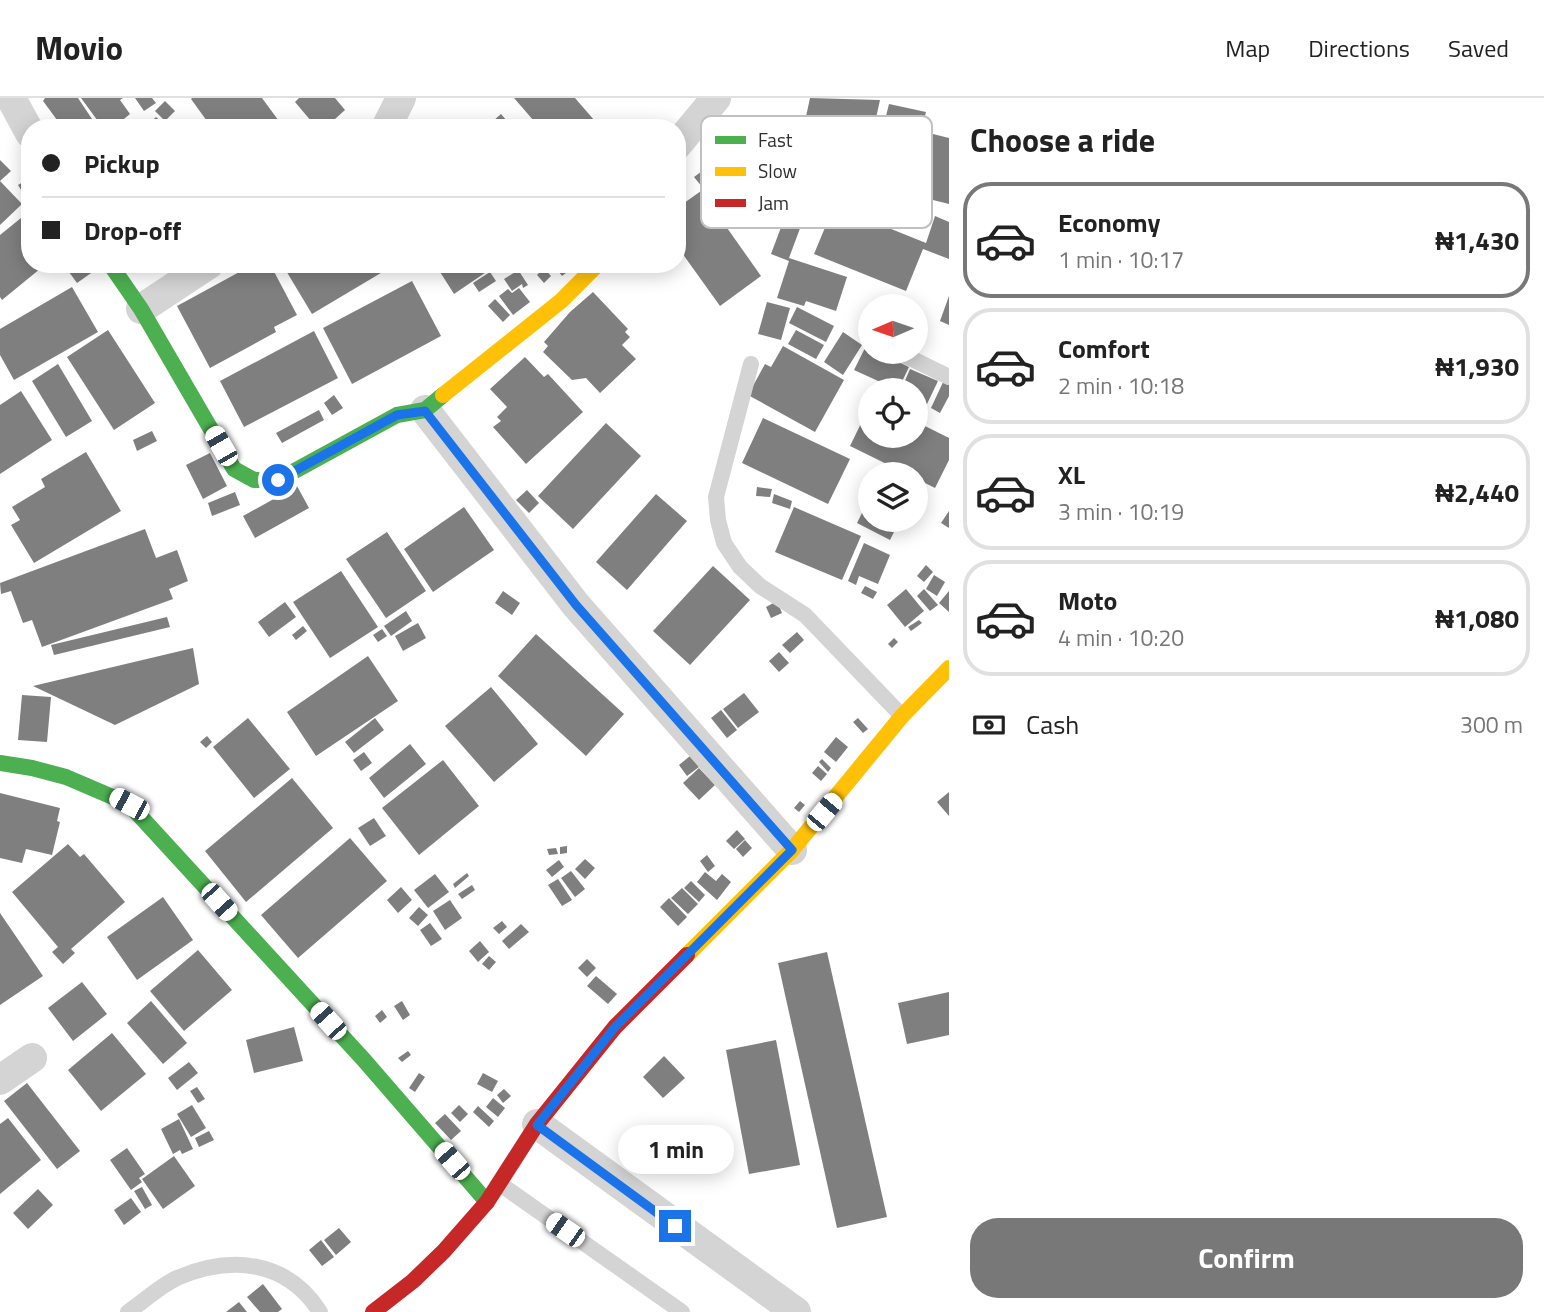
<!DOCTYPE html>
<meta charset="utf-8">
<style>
:root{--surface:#fff;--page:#f2f2f2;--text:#222;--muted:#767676;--line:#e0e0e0;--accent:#787878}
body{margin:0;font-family:"Titillium Web",sans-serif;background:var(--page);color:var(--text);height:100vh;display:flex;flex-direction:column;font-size:26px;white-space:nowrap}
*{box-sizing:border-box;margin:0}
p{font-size:23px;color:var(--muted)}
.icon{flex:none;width:38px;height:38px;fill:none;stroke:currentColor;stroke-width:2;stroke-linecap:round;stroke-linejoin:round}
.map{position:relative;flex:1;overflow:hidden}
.details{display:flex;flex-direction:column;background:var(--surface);width:595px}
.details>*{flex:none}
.guide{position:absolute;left:21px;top:21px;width:665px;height:154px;border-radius:28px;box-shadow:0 4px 18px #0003;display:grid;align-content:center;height:154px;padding:0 21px;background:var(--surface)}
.needle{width:46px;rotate:268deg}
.fabs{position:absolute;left:858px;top:196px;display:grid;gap:14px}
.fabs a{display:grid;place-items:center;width:70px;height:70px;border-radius:50%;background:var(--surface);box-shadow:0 4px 18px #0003;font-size:35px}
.end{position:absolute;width:32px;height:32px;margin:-16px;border:9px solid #1a73e8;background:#fff;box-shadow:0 0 0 4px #fff}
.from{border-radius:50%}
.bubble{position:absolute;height:49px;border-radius:24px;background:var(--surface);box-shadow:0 4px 18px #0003;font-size:23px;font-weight:700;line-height:49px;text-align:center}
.car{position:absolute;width:21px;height:42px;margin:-21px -10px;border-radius:9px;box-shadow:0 0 5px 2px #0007;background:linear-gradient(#fff 24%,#345 0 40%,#fff 0 76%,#345 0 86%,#fff 0)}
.guide b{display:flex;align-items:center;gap:24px;height:66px;font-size:26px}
.guide b+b{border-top:2px solid var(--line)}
.guide i{width:18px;height:18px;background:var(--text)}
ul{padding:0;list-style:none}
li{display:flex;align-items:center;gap:21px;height:116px;margin:0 14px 10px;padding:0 7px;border:4px solid var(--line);border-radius:28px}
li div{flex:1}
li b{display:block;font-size:26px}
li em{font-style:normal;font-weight:700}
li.current{border-color:var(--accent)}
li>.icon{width:63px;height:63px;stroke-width:1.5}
h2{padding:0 21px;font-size:32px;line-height:84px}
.pay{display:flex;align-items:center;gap:18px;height:77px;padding:0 21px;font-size:26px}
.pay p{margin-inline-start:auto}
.primary-button{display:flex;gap:14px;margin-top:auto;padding:14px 21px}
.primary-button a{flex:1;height:80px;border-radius:28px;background:var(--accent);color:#fff;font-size:28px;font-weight:700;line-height:80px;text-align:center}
header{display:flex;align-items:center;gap:42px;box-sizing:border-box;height:98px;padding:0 35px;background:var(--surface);border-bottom:2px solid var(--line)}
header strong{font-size:33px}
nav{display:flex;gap:38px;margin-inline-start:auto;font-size:24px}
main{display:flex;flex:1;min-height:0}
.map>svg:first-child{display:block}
.building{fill:#7f7f7f}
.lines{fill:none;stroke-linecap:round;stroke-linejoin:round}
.lane{stroke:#d4d4d4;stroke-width:16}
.street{stroke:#d4d4d4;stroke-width:30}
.fast{stroke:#4caf50;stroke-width:16}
.slow{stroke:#ffc107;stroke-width:16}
.jam{stroke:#c62828;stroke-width:16}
.route{stroke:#1a73e8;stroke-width:9}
.key{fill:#fff;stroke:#c1c1c1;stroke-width:2}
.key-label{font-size:19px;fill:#2f2f2f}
</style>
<header>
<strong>Movio</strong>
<nav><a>Map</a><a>Directions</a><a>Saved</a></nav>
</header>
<main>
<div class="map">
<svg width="949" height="1214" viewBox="0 0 949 1214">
<rect width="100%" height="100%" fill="#fff"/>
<g class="building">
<polygon points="45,0 78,0 98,30 63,30 43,3"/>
<polygon points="81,0 123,0 120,2 130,16 113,30 103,30"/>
<polygon points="135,0 152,0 156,5 144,13"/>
<polygon points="192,0 262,0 284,30 212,30 191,1"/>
<polygon points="299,0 335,0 345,12 325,30 317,30 295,4"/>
<polygon points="514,0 575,0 601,30 540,30"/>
<polygon points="810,0 880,2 865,70 812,58 816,40 802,37"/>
<polygon points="165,3 175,13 165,23 155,13"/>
<polygon points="889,6 926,14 921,33 949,40 949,106 929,101 928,108 905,103 911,76 896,72 894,80 872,74"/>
<polygon points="501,16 513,30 485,30"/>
<polygon points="156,19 168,30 145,30"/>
<polygon points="0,62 11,73 0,83"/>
<polygon points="705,71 722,92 711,100 694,79"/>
<polygon points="30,80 30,106 18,87"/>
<polygon points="0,83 22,106 0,127"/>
<polygon points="795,92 812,98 789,160 847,179 836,213 806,203 804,208 777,200 789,163 771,156"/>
<polygon points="701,93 761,178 720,208 677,148 677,110"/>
<polygon points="834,108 926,145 935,118 949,124 949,161 923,151 906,193 814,156"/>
<polygon points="26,116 30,121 30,166 46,166 2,202 0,199 0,137"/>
<polygon points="79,166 90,166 94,173 77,185 69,174"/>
<polygon points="254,166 270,166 297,217 274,229 276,234 210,270 177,208"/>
<polygon points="282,166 396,166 312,216"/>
<polygon points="435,166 498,166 454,196"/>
<polygon points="523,166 541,166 529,175"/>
<polygon points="553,166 568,166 571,171 562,178"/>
<polygon points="515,167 528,187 523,190 522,186 512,193 504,181 517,173 514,168"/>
<polygon points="544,170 551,178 544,185 537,177"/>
<polygon points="490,174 496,183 479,194 473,185"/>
<polygon points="412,183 441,238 352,286 323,230"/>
<polygon points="72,189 98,234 14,282 0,257 0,231"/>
<polygon points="519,190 530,204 513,217 499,198 508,191 512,195"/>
<polygon points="593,194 628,231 625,234 630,239 622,247 636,261 600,295 586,280 572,282 543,254 548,248 544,244 570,214"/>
<polygon points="949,198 949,227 940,223"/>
<polygon points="495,201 510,217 503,224 488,208"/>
<polygon points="767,204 790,210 781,242 758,236"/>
<polygon points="797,209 834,228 826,244 789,225"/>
<polygon points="108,232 155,305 114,332 67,259"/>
<polygon points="796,232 824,247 816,261 788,246"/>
<polygon points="314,233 338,280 244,329 220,283"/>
<polygon points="843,234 862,247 843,277 824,264"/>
<polygon points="783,248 844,282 815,334 748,297 765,266 771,269"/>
<polygon points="866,248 870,250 870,254 878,254 909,269 898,292 854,272"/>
<polygon points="525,259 544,279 548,276 583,314 526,366 493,329 501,323 497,319 507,309 490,291"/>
<polygon points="58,266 92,323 66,339 32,283"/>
<polygon points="910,271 938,283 927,306 915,300 915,292 901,292"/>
<polygon points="944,282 949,285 949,298 940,315 931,310"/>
<polygon points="21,293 52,342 0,376 0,307"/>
<polygon points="334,297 343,310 332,317 324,305"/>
<polygon points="870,307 870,338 915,338 915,323 949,340 949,362 935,390 915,380 915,376 907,376 850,348"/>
<polygon points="319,312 324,322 282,345 276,335"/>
<polygon points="763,320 850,361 828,406 742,365"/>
<polygon points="606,325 641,358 573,431 538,398"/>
<polygon points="152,333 157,343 137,353 133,342"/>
<polygon points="86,354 121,413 34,465 11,427 20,422 12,409 45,389 41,381"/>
<polygon points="210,355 227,388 203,401 186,367"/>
<polygon points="297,388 309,410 255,440 243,418"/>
<polygon points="757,389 772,391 770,399 756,398"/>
<polygon points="527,392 539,405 529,415 516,402"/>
<polygon points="235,394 240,407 212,418 208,405"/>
<polygon points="656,396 687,423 627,492 596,464"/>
<polygon points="774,396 792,403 790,411 772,405"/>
<polygon points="870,399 870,422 900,422 890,442 857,425"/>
<polygon points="464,409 494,452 433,494 404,451"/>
<polygon points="794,409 861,438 842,482 775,454"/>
<polygon points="949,413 949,430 941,425"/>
<polygon points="145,431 156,460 177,452 188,483 169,491 173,501 42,549 32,522 23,525 11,493 1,496 0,485"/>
<polygon points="387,434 426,493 386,520 346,461"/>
<polygon points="864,445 890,457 878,486 859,478 856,487 848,483"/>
<polygon points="926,467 933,474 924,484 917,478"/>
<polygon points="713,468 750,502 690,567 653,533"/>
<polygon points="341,473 378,529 330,560 293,504"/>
<polygon points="934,477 945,484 937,498 926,491"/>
<polygon points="865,488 877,494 873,501 861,495"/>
<polygon points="906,491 924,513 905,529 887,507"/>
<polygon points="924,491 938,507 930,513 917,498"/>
<polygon points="503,493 520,505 512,517 495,505"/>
<polygon points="949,493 949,514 939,505"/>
<polygon points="777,503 782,515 771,520 766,509"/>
<polygon points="285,504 296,519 269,539 258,524"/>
<polygon points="406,513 412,523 391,538 384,528"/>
<polygon points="167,519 170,529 54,557 51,547"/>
<polygon points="919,522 922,525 911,533 908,529"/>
<polygon points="418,525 426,540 403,553 395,538"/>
<polygon points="303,528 307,533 296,542 292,537"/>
<polygon points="382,531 387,538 378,544 373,537"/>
<polygon points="797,534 804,542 790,555 782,547"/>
<polygon points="536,536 624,616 586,658 498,578"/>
<polygon points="894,540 898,544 892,550 888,546"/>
<polygon points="193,550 199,586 115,627 33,588"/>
<polygon points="779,554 789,565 779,574 769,563"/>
<polygon points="368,558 398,603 316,658 287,614"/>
<polygon points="491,589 538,646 494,684 445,628"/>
<polygon points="744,595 759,614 738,630 723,611"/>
<polygon points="22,597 51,599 47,644 18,642"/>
<polygon points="721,612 737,632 727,640 711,620"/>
<polygon points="248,620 290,671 254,700 213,649"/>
<polygon points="375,620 384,632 354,655 345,644"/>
<polygon points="858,620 868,631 863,635 853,624"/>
<polygon points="207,638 212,644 206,650 200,644"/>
<polygon points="836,639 848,649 836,664 824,654"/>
<polygon points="410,646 426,666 384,700 369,680"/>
<polygon points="364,654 372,665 361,673 353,662"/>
<polygon points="690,658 699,669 687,678 679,667"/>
<polygon points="822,661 831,670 828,674 819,664"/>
<polygon points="443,662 479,708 419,757 382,710"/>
<polygon points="818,668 827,676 821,683 812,675"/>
<polygon points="699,670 715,687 699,702 683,685"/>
<polygon points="292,680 333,730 246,804 205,753"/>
<polygon points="949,694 949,718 937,704"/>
<polygon points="0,695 60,710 57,723 60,724 52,757 26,751 22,765 0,760"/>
<polygon points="800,703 805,707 799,714 794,710"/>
<polygon points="374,720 386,738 370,748 358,730"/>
<polygon points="737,732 745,741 734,751 726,743"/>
<polygon points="350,740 387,783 298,860 261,817"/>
<polygon points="745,742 752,750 743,759 736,751"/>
<polygon points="68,746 80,759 84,756 125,804 71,851 75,855 63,866 52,854 58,849 12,794"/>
<polygon points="567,748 567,755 560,756 560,749"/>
<polygon points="556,750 558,756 549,757 547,751"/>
<polygon points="707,757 715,768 708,774 700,763"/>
<polygon points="585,761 595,770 585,781 575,771"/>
<polygon points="559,762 564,769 552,779 546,772"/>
<polygon points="571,773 585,791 575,799 561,780"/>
<polygon points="705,774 716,783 722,776 731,784 717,802 697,784"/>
<polygon points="467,775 469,778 455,790 453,786"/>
<polygon points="435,776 449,794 428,810 414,792"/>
<polygon points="558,781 572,802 562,808 548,787"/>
<polygon points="691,783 705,797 699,804 684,790"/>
<polygon points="472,787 475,792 462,801 458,796"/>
<polygon points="401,789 412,802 398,815 387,802"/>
<polygon points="682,790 698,806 688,816 671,800"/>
<polygon points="163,799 193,842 137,882 107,839"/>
<polygon points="669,800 687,819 678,828 660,809"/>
<polygon points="450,802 462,820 445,832 433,813"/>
<polygon points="419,809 428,817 418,828 409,820"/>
<polygon points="0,815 43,878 0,907"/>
<polygon points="502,823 507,829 499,836 493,830"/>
<polygon points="430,825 442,841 431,848 420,832"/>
<polygon points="521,826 529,834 509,851 502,843"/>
<polygon points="480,843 489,854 478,864 469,853"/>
<polygon points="198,852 232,892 184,933 150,893"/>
<polygon points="827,854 887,1119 837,1130 778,865"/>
<polygon points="489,858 496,864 489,872 482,866"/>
<polygon points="587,861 596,870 587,879 578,870"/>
<polygon points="596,878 617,896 608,906 587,888"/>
<polygon points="82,884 107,916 73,943 48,910"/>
<polygon points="949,894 949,937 907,946 898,905"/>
<polygon points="151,903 187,945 163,966 127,925"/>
<polygon points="402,903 410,917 403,922 394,908"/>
<polygon points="382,912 387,919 380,925 375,918"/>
<polygon points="294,929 303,963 254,975 246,942"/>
<polygon points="112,935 146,976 101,1013 68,972"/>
<polygon points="776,942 800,1067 749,1076 726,952"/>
<polygon points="408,953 411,957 402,964 398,960"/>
<polygon points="664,958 685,980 663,1000 643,979"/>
<polygon points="189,964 198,975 177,992 168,980"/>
<polygon points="419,975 425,979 415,994 409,990"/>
<polygon points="483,975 498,983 492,994 477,986"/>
<polygon points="27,985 80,1053 57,1071 4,1003"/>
<polygon points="197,989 205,1001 198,1005 190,993"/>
<polygon points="504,991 511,998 503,1005 497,997"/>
<polygon points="493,1000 505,1010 498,1019 486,1009"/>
<polygon points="192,1007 206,1030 191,1039 177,1016"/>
<polygon points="459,1007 468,1016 460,1024 451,1015"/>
<polygon points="478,1008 494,1023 489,1029 473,1014"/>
<polygon points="445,1016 461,1033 451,1042 435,1025"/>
<polygon points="8,1020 41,1062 0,1096 0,1026"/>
<polygon points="179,1021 193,1051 182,1056 180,1052 173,1056 161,1031"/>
<polygon points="209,1033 214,1042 199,1049 195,1040"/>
<polygon points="127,1050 145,1076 139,1080 142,1084 131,1092 110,1062"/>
<polygon points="174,1058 195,1088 163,1111 142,1081"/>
<polygon points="142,1089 152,1107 145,1111 134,1093"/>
<polygon points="38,1091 53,1107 28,1131 13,1115"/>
<polygon points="131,1100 141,1114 124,1127 114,1112"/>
<polygon points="339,1130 351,1144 336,1157 324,1142"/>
<polygon points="321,1142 334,1159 322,1168 309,1152"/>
<polygon points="263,1186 282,1211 278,1214 260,1214 247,1199"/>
<polygon points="239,1204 247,1214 226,1214"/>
</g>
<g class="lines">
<g class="lane">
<polyline points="898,254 949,279"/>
<polyline points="751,266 716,399 718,422 724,445 740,469 760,488 805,517 902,618"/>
<polyline points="500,1086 682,1214"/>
<path d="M128,1214C144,1203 160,1188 177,1180C231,1157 287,1162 320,1214"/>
</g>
<g class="street">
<polyline points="11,0 30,35"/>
<polyline points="386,30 401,0"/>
<polyline points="677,47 716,0"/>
<polyline points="141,211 209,166"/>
<polyline points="425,312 576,507 792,752"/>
<polyline points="0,982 32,960"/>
<polyline points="537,1026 796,1214"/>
</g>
<g class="fast">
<polyline points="110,166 141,211 234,371 254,382 278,382 397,317 425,312 443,297"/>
<polyline points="0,665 32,670 66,679 129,706 364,962 487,1104"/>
</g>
<g class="slow">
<polyline points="443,297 561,203 598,166"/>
<polyline points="687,857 792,752 902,618 949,570"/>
</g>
<polyline class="jam" points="373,1214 413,1183 444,1153 487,1104 537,1026 615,929 687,857"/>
</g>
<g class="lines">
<polyline class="route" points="278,382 397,317 425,313 576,507 792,752 615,929 537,1027 675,1128"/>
</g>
<rect x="701" y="18" width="231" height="112" rx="10" class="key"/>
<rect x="715" y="38" width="31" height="8" fill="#4caf50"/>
<rect x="715" y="69" width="31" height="9" fill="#ffc107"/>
<rect x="715" y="101" width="31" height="8" fill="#c62828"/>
<g class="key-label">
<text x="758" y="49">Fast</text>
<text x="758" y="80">Slow</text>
<text x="758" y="112">Jam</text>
</g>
</svg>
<div class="fabs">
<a><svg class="needle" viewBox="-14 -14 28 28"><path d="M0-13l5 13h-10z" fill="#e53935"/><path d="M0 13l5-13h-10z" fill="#767676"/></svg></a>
<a><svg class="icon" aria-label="locate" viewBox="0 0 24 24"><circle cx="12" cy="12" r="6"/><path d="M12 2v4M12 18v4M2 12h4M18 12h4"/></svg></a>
<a><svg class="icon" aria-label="layers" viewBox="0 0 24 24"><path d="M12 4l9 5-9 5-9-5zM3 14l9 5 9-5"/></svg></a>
</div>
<i class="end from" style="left:278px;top:382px"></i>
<i class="end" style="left:675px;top:1128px"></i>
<div class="bubble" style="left:618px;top:1027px;width:116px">1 min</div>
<i class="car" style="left:221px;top:348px;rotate:330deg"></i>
<i class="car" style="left:129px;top:706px;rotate:298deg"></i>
<i class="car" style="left:824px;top:714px;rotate:40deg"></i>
<i class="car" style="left:219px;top:804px;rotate:138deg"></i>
<i class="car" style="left:328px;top:923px;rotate:318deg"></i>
<i class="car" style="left:452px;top:1063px;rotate:319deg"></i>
<i class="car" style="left:565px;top:1132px;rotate:305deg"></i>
<div class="guide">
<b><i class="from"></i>Pickup</b>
<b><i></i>Drop-off</b>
</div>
</div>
<section class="details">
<h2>Choose a ride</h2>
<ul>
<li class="current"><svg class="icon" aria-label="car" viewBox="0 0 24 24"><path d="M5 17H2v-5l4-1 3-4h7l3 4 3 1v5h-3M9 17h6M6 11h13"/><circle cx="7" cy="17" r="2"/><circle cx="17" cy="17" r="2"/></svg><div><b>Economy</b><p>1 min · 10:17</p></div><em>₦1,430</em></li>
<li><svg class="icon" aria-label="car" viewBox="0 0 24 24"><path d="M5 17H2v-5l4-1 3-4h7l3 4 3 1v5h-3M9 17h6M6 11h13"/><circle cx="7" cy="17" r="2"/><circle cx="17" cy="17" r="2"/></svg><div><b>Comfort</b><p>2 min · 10:18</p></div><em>₦1,930</em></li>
<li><svg class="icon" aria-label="car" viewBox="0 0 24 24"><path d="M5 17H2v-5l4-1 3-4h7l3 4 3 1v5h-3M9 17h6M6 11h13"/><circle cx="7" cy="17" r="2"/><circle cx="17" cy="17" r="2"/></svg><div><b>XL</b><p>3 min · 10:19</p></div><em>₦2,440</em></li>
<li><svg class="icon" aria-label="car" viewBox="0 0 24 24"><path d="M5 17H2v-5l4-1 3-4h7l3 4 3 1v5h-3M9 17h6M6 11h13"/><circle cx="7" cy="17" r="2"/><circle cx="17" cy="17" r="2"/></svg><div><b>Moto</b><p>4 min · 10:20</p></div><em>₦1,080</em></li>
</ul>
<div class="pay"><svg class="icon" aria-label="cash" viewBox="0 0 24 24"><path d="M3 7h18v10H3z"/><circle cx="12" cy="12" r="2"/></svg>Cash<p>300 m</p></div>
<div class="primary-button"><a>Confirm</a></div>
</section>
</main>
